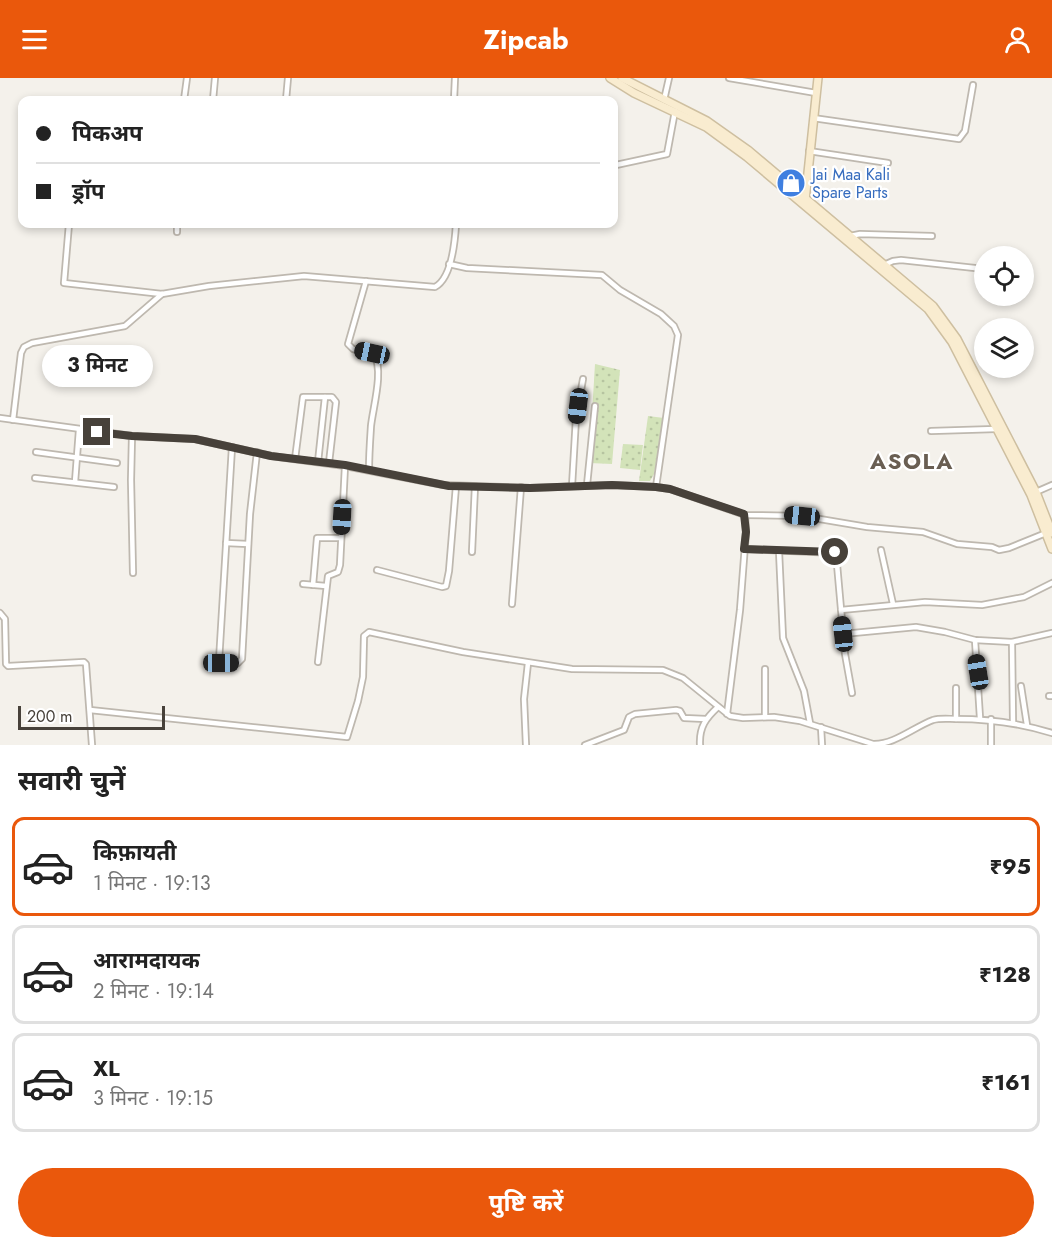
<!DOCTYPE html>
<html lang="hi">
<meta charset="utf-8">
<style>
:root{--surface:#fff;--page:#f2f2f2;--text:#222;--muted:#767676;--line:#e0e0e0;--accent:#ea580c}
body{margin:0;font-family:Jost,"Noto Sans Devanagari",sans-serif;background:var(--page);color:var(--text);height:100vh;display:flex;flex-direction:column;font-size:22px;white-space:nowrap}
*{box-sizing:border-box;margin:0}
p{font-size:20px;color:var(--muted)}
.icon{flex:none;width:33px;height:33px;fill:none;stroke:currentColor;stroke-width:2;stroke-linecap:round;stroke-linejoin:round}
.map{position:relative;height:667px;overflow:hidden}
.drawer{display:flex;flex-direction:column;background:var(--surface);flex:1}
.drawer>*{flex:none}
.hud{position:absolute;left:18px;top:18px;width:600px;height:132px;border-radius:12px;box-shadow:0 3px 9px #0003;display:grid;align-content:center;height:132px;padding:0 18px;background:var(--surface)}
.fabs{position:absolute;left:974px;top:168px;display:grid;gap:12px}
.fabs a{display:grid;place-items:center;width:60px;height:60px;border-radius:50%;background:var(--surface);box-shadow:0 3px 9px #0003;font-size:30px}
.scale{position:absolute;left:18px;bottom:15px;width:147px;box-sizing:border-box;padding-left:6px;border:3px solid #47413a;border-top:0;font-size:16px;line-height:21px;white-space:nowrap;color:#47413a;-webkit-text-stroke:4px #fff;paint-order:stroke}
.end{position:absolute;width:27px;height:27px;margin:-14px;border:8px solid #47413a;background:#fff;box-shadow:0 0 0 3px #fff}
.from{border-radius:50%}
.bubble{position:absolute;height:42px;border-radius:21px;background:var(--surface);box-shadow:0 3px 9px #0003;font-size:20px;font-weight:700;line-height:42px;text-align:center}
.car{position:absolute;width:18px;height:36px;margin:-18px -9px;border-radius:8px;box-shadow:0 0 4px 2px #0007;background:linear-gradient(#222 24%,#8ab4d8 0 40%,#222 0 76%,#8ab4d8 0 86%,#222 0)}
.hud b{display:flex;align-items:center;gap:21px;height:57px;font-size:22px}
.hud b+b{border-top:2px solid var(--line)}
.hud i{width:15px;height:15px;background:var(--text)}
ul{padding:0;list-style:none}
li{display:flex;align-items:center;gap:18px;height:99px;margin:0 12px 9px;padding:0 6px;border:3px solid var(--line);border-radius:12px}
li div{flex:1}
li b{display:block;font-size:22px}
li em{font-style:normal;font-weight:700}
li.on{border-color:var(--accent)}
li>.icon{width:54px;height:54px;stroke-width:1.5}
h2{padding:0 18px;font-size:27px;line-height:72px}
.button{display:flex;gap:12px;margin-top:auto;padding:12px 18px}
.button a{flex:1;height:69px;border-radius:36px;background:var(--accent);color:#fff;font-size:24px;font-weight:700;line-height:69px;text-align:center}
header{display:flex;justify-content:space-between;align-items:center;height:78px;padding:0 18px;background:var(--accent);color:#fff;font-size:27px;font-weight:700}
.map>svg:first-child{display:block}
.grass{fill:url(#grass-dots)}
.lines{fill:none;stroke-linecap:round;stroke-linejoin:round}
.street-casing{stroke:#beb8af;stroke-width:8}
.secondary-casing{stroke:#cebfa0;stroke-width:10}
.street{stroke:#fff;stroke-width:4.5}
.secondary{stroke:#f9ecd0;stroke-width:7}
.route{stroke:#47413a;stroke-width:8}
.labels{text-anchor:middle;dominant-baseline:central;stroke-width:4.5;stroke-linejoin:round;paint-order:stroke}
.shop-label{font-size:16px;fill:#366cbe;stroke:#fff;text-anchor:start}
.district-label{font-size:22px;font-weight:bold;letter-spacing:1.5px;fill:#695e52;stroke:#fff}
</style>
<header><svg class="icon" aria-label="menu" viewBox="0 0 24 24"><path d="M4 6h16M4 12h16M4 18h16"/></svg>Zipcab<svg class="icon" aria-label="person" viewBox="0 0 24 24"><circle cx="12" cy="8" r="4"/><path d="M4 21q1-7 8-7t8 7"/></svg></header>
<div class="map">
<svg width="1052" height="667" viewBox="0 0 1052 667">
<defs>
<pattern id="grass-dots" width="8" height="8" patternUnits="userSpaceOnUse" patternTransform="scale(1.5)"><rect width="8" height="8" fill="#d3e3b9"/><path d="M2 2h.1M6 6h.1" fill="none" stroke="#b6c4a0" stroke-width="1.8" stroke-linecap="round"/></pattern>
</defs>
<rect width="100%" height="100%" fill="#f4f1eb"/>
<g class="grass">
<polygon points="595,286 620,292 612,386 589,385"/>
<polygon points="648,338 664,340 654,396 650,403 639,403"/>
<polygon points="623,366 643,367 640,392 620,390"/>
</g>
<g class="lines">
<g class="street-casing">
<g id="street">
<polyline points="729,0 816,15"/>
<polyline points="184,22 187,0"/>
<polyline points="213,22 215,0"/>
<polyline points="286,22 288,0"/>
<polyline points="454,22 455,0"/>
<polyline points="664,22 669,0"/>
<polyline points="813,40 959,61 965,53 973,7"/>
<polyline points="809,73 888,85"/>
<polyline points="616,87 667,76 675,33"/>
<path d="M69,146L64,205L162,216L209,208L304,198L435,209C452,200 455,163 456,146"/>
<polyline points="177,154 177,146"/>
<polyline points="850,158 860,156 932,158"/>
<polyline points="884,187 893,183 901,182 984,191"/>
<path d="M366,203L348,266L353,271L374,276C384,293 373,329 371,348C370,363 369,377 369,392"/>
<polyline points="0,340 132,358 195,361 271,378 345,388 443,407 530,410 612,407 656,409 678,257 674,248 661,236 620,212 602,197 467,190 449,186"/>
<polyline points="13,342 21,275 24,269 32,265 125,248 162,216"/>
<polyline points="931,353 996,351"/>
<polyline points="132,358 131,402 133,495"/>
<polyline points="232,369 219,583 221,585 238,585 242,581 250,436 257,374"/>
<polyline points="36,374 117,385"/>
<polyline points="295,381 303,319 332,319 336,324 329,385"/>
<polyline points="318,384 325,319"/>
<polyline points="35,400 114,409"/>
<polyline points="75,404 79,352"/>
<polyline points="587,407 595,328"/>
<polyline points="572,408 576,340 583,301"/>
<polyline points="656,409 670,411 745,437 802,438 867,449 923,454 957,466 992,469 999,472 1009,470 1046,455"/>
<polyline points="1036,414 1052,407"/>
<polyline points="226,465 248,466"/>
<polyline points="744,471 836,475 845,576 852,615"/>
<polyline points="881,472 893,526"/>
<polyline points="779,473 783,560 804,613 810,645"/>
<polyline points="472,474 475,408"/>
<polyline points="377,492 442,509 446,508 449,493 456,408"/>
<polyline points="303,506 326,508"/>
<polyline points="313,507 317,460 341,460"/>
<polyline points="512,526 521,409"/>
<polyline points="841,532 925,524 982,527 1024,519 1052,505"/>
<polyline points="0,535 5,541 6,586 8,588 84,584 86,586 92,667"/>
<polyline points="843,556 916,549 945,554 975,562 1012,564 1052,555"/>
<polyline points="975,562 980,640"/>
<polyline points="1012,564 1013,645"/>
<polyline points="318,584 328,498 338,494 340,487 345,388"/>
<polyline points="765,591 765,639"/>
<polyline points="1021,608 1027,647"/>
<polyline points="1049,618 1052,618"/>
<path d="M90,632L347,659L358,623L363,599L364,558L369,554L463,574L572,591L663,592L683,600L730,638L743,640L774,639L800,643L873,666C894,667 914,649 933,642C940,640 948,641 956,641C989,641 1020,645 1052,655"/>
<polyline points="727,636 740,532 746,454 745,437"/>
<polyline points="956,641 956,610"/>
<polyline points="991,641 991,667"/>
<polyline points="821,649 822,667"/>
<polyline points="526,667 524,621 528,585"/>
<polyline points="585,667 624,652 629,639 635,636 676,632 680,633 684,640 706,641"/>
<path d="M700,667C699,649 706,640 718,629"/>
</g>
</g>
<g class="secondary-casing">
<g id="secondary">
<polyline points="610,0 634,15 706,49 747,79 928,231 952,264 1031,417 1052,471"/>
<polyline points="622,0 707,43 748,72 933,228 957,261 1036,414 1052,455"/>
<polyline points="805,123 818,0"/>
</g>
</g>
<use href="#street" class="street"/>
<use href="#secondary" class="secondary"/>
</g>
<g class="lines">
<polyline class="route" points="97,354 132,358 195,361 271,378 345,387 449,408 530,410 612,407 656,409 670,411 744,436 746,454 744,471 835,474"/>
</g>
<defs>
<g id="shop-disc" transform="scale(1.5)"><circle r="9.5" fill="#3f7fe0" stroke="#fff"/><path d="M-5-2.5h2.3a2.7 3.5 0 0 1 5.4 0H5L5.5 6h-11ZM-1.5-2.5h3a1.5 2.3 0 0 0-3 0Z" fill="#fff"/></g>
</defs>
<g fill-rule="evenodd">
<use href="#shop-disc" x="791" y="105"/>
</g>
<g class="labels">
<g class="shop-label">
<text x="812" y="96">Jai Maa Kali<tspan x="812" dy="18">Spare Parts</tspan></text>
</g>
<g class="district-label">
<text x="912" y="383">ASOLA</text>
</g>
</g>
</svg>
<div class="fabs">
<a><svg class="icon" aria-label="locate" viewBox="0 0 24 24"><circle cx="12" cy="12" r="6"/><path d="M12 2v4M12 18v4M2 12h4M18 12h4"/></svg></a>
<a><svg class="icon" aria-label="layers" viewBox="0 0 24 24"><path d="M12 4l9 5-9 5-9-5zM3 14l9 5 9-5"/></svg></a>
</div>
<div class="scale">200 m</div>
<i class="end from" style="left:835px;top:474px"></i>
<i class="end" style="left:97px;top:354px"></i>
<div class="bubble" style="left:42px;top:267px;width:111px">3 मिनट</div>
<i class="car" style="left:372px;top:275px;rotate:282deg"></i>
<i class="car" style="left:578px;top:328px;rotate:187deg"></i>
<i class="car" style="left:802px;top:438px;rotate:276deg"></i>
<i class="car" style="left:342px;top:439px;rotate:183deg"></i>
<i class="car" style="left:843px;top:556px;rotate:354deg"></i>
<i class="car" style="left:221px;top:585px;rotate:90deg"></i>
<i class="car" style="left:978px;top:594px;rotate:351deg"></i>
<div class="hud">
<b><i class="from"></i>पिकअप</b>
<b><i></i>ड्रॉप</b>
</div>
</div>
<section class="drawer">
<h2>सवारी चुनें</h2>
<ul>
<li class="on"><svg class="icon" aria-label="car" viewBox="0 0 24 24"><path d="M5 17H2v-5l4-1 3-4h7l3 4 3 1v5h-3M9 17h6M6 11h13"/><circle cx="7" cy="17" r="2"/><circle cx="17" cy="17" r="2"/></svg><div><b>किफ़ायती</b><p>1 मिनट · 19:13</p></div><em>₹95</em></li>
<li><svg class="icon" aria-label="car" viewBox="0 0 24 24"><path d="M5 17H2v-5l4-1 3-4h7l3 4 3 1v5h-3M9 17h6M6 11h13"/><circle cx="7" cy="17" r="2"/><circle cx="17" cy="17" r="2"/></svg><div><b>आरामदायक</b><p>2 मिनट · 19:14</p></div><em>₹128</em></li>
<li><svg class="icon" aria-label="car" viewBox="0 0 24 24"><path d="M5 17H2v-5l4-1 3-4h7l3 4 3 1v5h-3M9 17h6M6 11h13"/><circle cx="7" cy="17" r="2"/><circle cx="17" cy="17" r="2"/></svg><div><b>XL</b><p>3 मिनट · 19:15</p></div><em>₹161</em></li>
</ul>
<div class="button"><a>पुष्टि करें</a></div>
</section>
